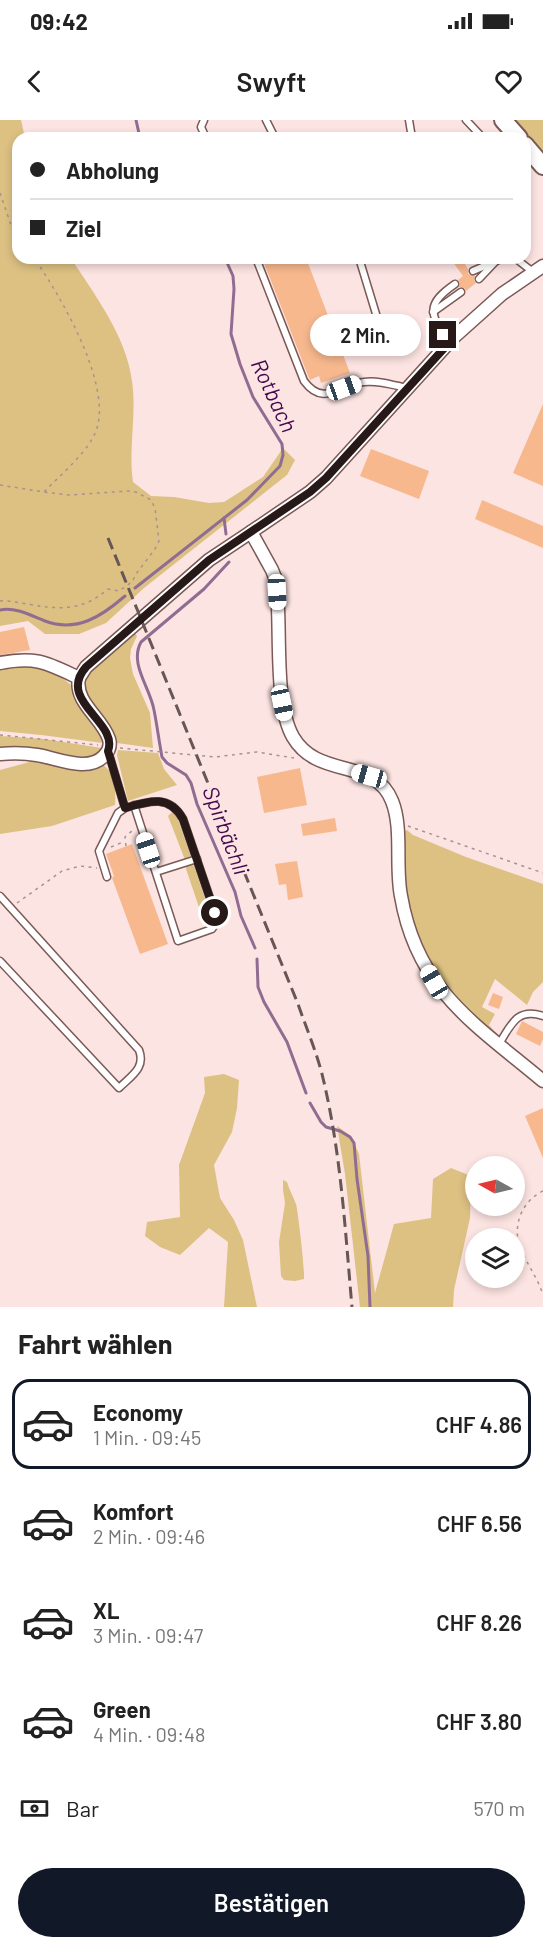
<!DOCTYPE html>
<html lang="de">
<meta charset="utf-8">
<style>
:root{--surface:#fff;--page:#f2f2f2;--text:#222;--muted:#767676;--line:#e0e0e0;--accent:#111827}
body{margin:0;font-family:Barlow,sans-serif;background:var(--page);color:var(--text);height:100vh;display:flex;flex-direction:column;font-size:22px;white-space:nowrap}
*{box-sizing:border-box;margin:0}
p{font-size:20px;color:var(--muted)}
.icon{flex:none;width:33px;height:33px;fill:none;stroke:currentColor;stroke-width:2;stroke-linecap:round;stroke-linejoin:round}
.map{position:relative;height:1187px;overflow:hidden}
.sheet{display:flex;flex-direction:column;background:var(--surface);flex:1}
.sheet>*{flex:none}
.hud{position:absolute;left:12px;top:12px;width:519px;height:132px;border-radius:18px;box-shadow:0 3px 9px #0003;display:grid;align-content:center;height:132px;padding:0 18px;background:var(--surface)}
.needle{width:39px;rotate:278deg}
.tools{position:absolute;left:465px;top:1036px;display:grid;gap:12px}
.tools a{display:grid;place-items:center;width:60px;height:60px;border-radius:50%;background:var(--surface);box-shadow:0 3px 9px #0003;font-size:30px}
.end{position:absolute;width:27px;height:27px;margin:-14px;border:8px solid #271918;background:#fff;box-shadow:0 0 0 3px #fff}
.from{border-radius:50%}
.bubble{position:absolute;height:42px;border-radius:21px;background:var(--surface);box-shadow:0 3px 9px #0003;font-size:20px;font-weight:600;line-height:42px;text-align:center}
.car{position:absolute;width:18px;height:36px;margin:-18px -9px;border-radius:8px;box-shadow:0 0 4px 2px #0007;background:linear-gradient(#fff 24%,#345 0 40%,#fff 0 76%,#345 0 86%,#fff 0)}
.hud b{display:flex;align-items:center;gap:21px;height:57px;font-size:22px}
.hud b+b{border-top:2px solid var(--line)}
.hud i{width:15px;height:15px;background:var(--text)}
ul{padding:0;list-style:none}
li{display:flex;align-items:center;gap:18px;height:90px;margin:0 12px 9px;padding:0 6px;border:3px solid transparent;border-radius:18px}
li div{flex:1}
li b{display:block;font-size:22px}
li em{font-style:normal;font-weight:600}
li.selected{border-color:var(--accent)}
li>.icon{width:54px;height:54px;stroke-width:1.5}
h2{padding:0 18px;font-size:27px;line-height:72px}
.pay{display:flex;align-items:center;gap:15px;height:66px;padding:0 18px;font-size:22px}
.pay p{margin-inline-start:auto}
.action{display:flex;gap:12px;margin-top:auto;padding:12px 18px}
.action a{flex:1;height:69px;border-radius:36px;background:var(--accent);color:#fff;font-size:24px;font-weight:600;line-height:69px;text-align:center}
.status{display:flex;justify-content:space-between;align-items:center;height:42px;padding:0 30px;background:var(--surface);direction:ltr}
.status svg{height:16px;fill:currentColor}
header{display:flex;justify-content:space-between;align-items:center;height:78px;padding:0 18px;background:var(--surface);font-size:27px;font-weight:600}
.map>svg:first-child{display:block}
.green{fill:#ddc183}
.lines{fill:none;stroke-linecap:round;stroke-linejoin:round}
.stream{stroke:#916c92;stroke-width:3}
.building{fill:#f7b88e}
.lane-casing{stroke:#7a5956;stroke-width:9}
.street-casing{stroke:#7a5956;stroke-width:15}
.secondary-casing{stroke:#7a5956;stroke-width:20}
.path{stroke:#a69290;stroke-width:1.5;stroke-dasharray:3 4.5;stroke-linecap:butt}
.lane{stroke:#fff;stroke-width:6}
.street{stroke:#fff;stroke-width:12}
.secondary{stroke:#fff;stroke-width:16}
.rail{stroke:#675655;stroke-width:3;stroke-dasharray:12 6;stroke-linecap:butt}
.route{stroke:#271918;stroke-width:8}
.labels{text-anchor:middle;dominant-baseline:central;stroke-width:5;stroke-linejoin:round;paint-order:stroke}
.water-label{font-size:22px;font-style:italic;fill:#440a4f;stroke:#fce4e2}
</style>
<div class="status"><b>09:42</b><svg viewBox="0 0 49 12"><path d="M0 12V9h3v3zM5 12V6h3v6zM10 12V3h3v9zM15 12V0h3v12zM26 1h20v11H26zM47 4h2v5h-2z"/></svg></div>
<header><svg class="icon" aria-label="back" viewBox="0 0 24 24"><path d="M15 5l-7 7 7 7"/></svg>Swyft<svg class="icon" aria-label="heart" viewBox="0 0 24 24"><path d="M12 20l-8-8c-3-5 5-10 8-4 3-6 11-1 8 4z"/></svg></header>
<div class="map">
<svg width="543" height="1187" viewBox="0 0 543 1187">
<rect width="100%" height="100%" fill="#fce4e2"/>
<g class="green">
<path d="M0,0H21L25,18H18V138H71C95,176 126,215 132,261C137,295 128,329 133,362L151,376L174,377L209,383L224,382L263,357L283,328L295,340L287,355L144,468L106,503L79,514H45L28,501L0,506Z"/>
<polygon points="515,0 543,0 543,35"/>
<polygon points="135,513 137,516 131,529 130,538 133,554 150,593 153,628 117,623 87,577 84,563 91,552"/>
<polygon points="26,544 41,547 60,556 71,565 75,574 102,617 101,619 103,623 41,615 0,611 0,548"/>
<polygon points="0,616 44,619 102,628 94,637 87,640 0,627"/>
<polygon points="118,630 158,633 164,649 177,665 128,681 117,635"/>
<path d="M37,640L93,648L103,645C115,652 116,672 115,685L52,706L0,714V650Z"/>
<polygon points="171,693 176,694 190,734 190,738 185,740 168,696"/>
<path d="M407,710L413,715L466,737L543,764V862L533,872L527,885L495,859L482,887L495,894L489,905L498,915L495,916C447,876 414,836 404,772C401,753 403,732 402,712Z"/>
<polygon points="191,744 194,746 211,797 206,801 203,799 186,749 186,746"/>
<polygon points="224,954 239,960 237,988 232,1012 214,1045 220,1078 234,1100 243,1120 257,1187 224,1187 228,1122 209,1108 180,1135 160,1127 145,1116 147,1102 180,1097 179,1045 205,973 204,957"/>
<polygon points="337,1006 351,1016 359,1034 375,1173 394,1104 431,1098 433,1059 451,1048 471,1056 470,1098 454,1170 453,1187 360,1187 345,1054"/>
<path d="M283,1060L287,1062C289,1069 293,1076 296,1084C298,1091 305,1152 304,1159L295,1161L284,1160L281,1156L279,1122L285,1083L283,1070Z"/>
</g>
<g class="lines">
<g class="stream">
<polyline points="136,0 140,18"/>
<polyline points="224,398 226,414"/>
<path d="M229,442L204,469L141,522C129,544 150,567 154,590C157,605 159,621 162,637L167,643L186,655L191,663L197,684L235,772L241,796L255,828"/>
<polyline points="135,468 247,380 280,346 283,335 282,324 253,277 240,244 231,214 234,169 233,156 225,138"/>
<path d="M0,490C16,487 30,495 45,501C77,513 102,496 125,476"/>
<polyline points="257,839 258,867 264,882 287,922 306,973"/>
<polyline points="310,983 321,1002 326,1007 340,1011 350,1017 354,1023 357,1059 368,1136 370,1187"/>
</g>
</g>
<g class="building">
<polygon points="262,138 306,138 350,253 321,263 319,256 310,260 309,258"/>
<polygon points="450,138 461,138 468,149 468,154 475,156 474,160 476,163 466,171 464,168 459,167 460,163 458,160 463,156"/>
<polygon points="543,284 543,366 513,353"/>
<polygon points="371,329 429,351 419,379 360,356"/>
<polygon points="482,380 543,406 543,428 475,399"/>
<polygon points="24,507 30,530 0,535 0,512"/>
<polygon points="300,648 307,685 264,693 257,657"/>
<polygon points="335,698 337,711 303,716 301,704"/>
<polygon points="132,724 168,824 140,834 112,758 114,756 106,734"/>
<polygon points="297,741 303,777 288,780 286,764 279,765 275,744"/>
<polygon points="493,873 503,877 499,889 488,885"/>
<polygon points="522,901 543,912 543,919 540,926 516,914"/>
<polygon points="543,988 543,1038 525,996"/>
</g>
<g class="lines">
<g class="lane-casing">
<g id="lane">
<polyline points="204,0 201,7 206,18"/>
<polyline points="266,0 275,18"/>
<polyline points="409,0 412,18"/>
<polyline points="466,0 483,18"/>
<path d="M256,138L304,261C324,288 340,264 364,262C378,260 393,265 407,268"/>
<polyline points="359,138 380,207"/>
<polyline points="515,138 533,152"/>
<polyline points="473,151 503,138"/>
<polyline points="479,159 497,140"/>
<polyline points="433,192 461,172"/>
<path d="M448,224C432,194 423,186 455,164"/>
<path d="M125,688C149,681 169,674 183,699L215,793L216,803L212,809L178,821L134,685"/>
<polyline points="156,752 197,739"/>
<polyline points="107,757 99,731 118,693 125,688 108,631"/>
<path d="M0,776L139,930C146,948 131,956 119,968L0,841"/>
<path d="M499,924C511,905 517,887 543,896"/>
</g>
</g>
<g class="street-casing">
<g id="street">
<path d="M543,146L502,174L454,217L326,358L310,372L251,412L272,450L276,460C282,504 273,582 293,617C318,660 375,637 392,681C403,708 395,746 401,776C417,870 475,904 543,961"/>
<path d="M0,543C36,536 47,543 79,558L86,547L209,440L251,412"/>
<path d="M0,634C12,633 25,633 37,635C57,638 88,653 104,636C109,631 111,626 109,619C102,597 74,583 79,558"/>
</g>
</g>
<g class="secondary-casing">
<g id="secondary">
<polyline points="503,0 519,18"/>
<polyline points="525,25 543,46"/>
</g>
</g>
<g class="path">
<polyline points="0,73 12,108 18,116"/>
<path d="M0,365L44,372C60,355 90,331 97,308C111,262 60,175 34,138"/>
<path d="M0,481C9,480 19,483 28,484C59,490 83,491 108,469L119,471L132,462L136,454L155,429L159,421L155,388L151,380L136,372L128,371L69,375L44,372"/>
<polyline points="0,615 98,625"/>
<polyline points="120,628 215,637 257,632 294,638"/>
<polyline points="408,706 543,753"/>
<polyline points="126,726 125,717 133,710"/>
<polyline points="111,727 123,722"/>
<polyline points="17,783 62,751 80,746 97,748"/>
<path d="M543,1071C520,1082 511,1109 522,1132C529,1147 538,1159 543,1175"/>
</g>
<use href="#lane" class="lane"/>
<use href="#street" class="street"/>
<use href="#secondary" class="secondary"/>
<path class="rail" d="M108,418L298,884C306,907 316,931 322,954C341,1031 345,1109 352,1187"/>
</g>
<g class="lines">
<path class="route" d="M215,793L183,699C169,674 149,681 125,688L108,631C119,602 56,581 86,547L209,440L310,372L326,358L448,224L443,215"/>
</g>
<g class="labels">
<g class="water-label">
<text transform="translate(275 275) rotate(65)">Rotbach</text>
<text transform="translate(227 710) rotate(69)">Spirbächli</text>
</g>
</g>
</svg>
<div class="tools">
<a><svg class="needle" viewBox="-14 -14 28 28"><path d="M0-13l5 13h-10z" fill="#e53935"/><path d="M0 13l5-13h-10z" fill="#767676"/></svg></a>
<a><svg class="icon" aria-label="layers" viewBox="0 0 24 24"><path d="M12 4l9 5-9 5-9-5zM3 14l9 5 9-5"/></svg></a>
</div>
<i class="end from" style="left:215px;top:793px"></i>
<i class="end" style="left:443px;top:215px"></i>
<div class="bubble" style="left:310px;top:194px;width:111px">2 Min.</div>
<i class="car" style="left:344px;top:268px;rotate:70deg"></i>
<i class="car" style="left:277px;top:472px;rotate:177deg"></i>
<i class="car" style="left:282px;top:583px;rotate:168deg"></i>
<i class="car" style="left:369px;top:656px;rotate:286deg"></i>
<i class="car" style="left:148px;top:730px;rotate:342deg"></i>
<i class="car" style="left:434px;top:862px;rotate:330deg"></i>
<div class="hud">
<b><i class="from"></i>Abholung</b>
<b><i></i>Ziel</b>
</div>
</div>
<section class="sheet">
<h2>Fahrt wählen</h2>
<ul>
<li class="selected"><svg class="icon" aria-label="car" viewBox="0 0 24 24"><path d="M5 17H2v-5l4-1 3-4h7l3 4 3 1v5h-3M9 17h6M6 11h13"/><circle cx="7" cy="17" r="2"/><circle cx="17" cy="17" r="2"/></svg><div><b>Economy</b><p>1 Min. · 09:45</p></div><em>CHF 4.86</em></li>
<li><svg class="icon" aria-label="car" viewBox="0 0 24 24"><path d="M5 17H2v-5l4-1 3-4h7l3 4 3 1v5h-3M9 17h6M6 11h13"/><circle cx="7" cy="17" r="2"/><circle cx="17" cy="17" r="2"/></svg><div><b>Komfort</b><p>2 Min. · 09:46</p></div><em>CHF 6.56</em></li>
<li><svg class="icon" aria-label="car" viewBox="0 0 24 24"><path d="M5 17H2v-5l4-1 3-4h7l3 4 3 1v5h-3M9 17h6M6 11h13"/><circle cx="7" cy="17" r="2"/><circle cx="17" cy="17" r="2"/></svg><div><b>XL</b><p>3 Min. · 09:47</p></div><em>CHF 8.26</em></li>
<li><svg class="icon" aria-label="car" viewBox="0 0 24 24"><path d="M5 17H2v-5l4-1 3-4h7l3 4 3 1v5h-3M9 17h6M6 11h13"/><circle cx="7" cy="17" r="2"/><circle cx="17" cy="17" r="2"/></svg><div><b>Green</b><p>4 Min. · 09:48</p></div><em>CHF 3.80</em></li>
</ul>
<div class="pay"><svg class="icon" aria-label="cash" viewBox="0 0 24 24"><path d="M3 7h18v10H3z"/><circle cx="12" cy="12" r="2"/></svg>Bar<p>570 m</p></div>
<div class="action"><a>Bestätigen</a></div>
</section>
